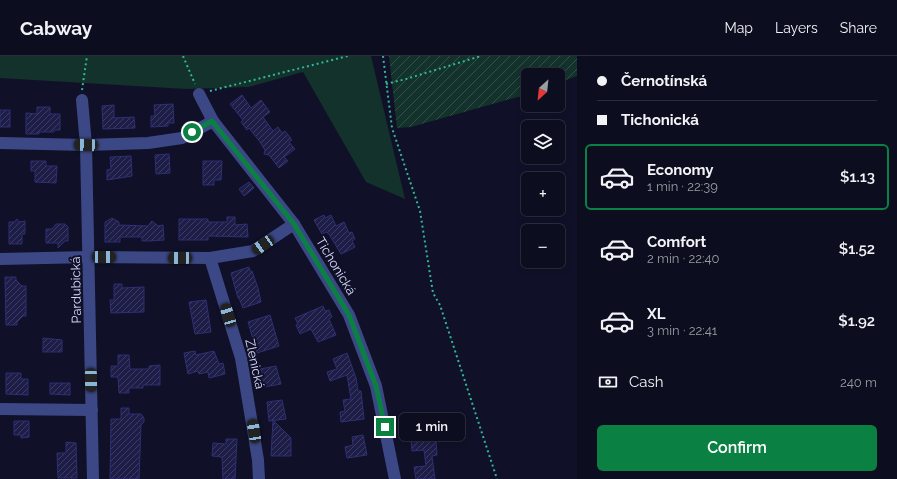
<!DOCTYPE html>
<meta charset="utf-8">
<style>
:root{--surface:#0c0d1e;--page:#1a1b2b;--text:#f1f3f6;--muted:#9a9ca4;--line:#2c2d3c;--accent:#0b8043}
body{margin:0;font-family:Raleway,sans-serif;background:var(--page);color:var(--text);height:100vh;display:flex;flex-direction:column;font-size:15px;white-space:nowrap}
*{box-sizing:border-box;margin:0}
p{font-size:13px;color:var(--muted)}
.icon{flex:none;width:22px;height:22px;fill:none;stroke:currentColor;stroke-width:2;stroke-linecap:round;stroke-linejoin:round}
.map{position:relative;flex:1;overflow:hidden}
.sheet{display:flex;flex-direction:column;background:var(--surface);width:320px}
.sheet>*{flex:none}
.top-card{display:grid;align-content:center;height:88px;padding:0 20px;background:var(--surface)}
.needle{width:26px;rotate:207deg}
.buttons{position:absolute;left:521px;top:12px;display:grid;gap:8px}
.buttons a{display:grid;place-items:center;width:44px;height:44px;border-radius:6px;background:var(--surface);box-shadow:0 2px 6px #0003,0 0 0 1px var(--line);font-size:20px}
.end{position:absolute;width:18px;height:18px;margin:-9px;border:5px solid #0b8043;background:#fff;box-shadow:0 0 0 2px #fff}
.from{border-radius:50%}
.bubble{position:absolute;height:28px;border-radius:6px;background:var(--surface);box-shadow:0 2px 6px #0003,0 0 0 1px var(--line);font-size:13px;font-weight:600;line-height:28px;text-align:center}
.car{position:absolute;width:12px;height:24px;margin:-12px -6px;border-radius:5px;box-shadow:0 0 3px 1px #0007;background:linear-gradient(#222 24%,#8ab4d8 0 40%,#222 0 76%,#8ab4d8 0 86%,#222 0)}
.top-card b{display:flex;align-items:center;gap:14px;height:38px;font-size:15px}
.top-card b+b{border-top:1px solid var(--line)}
.top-card i{width:10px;height:10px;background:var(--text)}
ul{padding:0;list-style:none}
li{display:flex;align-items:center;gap:12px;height:66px;margin:0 8px 6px;padding:0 12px;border:2px solid transparent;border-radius:6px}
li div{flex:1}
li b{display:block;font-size:15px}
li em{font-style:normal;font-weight:600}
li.active{border-color:var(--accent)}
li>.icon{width:36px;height:36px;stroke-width:1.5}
.pay{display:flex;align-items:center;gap:10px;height:44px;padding:0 20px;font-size:15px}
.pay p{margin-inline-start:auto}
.primary-button{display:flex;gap:8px;margin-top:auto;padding:8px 20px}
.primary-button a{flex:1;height:46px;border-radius:6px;background:var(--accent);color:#fff;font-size:16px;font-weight:600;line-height:46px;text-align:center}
header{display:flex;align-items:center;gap:24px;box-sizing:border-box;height:56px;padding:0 20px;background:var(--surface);border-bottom:1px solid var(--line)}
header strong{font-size:19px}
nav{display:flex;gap:22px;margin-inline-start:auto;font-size:14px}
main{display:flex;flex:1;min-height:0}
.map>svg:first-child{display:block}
.green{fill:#13322b}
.garden{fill:url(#garden-furrows)}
.building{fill:url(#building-hatch);stroke:#2f2f74}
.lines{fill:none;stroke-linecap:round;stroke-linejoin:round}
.path{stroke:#32b896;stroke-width:2;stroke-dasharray:2 3;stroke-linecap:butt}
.minor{stroke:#3c4886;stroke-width:12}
.route{stroke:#0b8043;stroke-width:5}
.labels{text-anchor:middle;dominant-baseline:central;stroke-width:4;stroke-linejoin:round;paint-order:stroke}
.street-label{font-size:13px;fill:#d8dbfe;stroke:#101128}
</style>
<header>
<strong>Cabway</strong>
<nav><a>Map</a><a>Layers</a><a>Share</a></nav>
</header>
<main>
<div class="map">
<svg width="577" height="423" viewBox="0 0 577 423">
<defs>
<pattern id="garden-furrows" width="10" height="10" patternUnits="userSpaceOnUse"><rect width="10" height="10" fill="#13322b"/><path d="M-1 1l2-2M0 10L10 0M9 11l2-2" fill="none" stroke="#354f4b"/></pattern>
<pattern id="building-hatch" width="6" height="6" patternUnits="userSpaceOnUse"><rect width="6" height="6" fill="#1d1d48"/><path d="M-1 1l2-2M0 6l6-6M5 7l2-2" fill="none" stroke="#3d3d63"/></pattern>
</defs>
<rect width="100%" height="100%" fill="#101128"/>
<polygon class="green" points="0,0 371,0 405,143 366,126 303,16 249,31 186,33 0,22"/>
<polygon class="garden" points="389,0 577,0 577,20 558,27 558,19 528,19 528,38 411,71 397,72"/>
<g class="building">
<polygon points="242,39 251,52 261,44 270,56 263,61 273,75 278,71 282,77 285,75 292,84 289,86 295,93 284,101 288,105 279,112 269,99 264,98 265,94 260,86 249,72 247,74 241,66 243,64 230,48"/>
<polygon points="173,48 174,67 168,67 168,70 151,71 151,60 155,60 154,49"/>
<polygon points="114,49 114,62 134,61 135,72 103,73 102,50"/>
<polygon points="37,51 50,51 50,58 60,58 60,74 54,74 54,76 39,76 39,78 26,78 26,57 37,58"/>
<rect x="0" y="54" width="10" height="17"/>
<polygon points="169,98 170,117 156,118 155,99"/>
<polygon points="131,100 132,120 107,124 107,114 111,113 110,101"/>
<polygon points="31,105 46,105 46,110 57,110 56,127 35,126 35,115 31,115"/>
<polygon points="203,105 222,105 221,124 214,124 214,129 203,129"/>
<polygon points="249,126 254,132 244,140 239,133"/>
<polygon points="324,159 325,162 331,159 336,170 344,166 349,177 352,176 355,183 352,185 355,191 341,198 329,178 326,176 322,178 314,164"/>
<polygon points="227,161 235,161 235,169 247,168 248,181 208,180 208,184 179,184 179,163 208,163 208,166 227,166"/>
<polygon points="112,162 119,166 119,169 148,170 152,165 158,170 163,169 164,184 148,185 142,185 142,181 120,181 120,186 105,186 105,166"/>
<polygon points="17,163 19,166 25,165 25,178 22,178 22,188 9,188 9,166 14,166"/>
<polygon points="56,168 65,168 68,171 68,185 65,185 58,192 58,187 46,187 46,173 52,173"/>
<polygon points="249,211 250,215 252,215 258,232 261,246 243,252 239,242 238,242 231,217"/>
<polygon points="5,221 16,221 16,224 22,230 26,230 26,260 23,260 17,266 17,269 6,269"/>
<polygon points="114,228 122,228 122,232 144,231 144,256 111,257 110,244 114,244"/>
<polygon points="206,244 211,276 195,278 189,246"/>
<polygon points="323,250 325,255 329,254 332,261 329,263 336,279 318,286 311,273 300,278 296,269 298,268 295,262"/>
<polygon points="270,259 279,290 257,297 248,266"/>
<polygon points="43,282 62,284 62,296 43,296"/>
<polygon points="195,295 196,299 214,295 219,308 223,307 225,318 209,322 208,316 199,318 198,315 188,318 184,297"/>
<polygon points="347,297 356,322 358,335 361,335 364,363 341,366 340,356 345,355 343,344 351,343 347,319 330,325 327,316 337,313 333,303"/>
<polygon points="118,299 129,299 130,313 149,313 149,310 160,309 160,329 143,329 143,332 129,332 129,337 119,337 118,321 111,321 111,310 118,310"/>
<polygon points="276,310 281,328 264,331 260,313"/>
<polygon points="6,317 21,317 21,323 28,323 28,339 6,338"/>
<polygon points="50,327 70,327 70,339 50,338"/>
<polygon points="282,344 286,363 269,365 267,346"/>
<polygon points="121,352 129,352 129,358 141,358 144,362 144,366 141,369 139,423 110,423 111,363 121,363"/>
<polygon points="273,364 291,382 291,400 271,400"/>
<polygon points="14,365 29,365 29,381 21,382 21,379 14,379"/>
<polygon points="428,372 429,385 436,385 437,399 432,400 435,423 416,423 414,411 426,410 424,394 412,395 410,374"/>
<polygon points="363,379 367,399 347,402 345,391 353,389 352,381"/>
<polygon points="226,383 237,383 235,423 223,423 222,401 212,400 213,387 226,388"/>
<polygon points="66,386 76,387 77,422 58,422 57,397 66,397"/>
</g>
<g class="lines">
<g class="path">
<polyline points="183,0 195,28"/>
<polyline points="383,0 392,72 420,155 433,237 440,249 497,423"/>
<polyline points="386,28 406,23 481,0"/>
<polyline points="82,34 87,0"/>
<polyline points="210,35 348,0"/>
</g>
<g class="minor">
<polyline points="199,38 213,65 294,168 349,259 376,330 395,423"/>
<polyline points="82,44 86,89 93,423"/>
<polyline points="0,87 86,89 148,87 182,82 213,65"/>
<polyline points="210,202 241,302 258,404 259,423"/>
<polyline points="0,203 89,201 210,202 253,195 294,168"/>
<polyline points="0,353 92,354"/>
</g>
</g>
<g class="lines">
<polyline class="route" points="192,76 212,65 294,168 349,259 376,330 385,371"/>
</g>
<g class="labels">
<g class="street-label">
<text transform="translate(336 210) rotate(59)">Tichonická</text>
<text transform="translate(76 234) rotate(-91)">Pardubická</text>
<text transform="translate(255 308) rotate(78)">Zlenická</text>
</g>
</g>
</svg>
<div class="buttons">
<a><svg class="needle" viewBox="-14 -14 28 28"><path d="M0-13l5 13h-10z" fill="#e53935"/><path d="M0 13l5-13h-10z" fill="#9a9ca4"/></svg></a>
<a><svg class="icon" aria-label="layers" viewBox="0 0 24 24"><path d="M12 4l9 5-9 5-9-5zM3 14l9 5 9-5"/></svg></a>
<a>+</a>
<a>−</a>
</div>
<i class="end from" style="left:192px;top:76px"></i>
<i class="end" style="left:385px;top:371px"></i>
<div class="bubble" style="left:399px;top:357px;width:66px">1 min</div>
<i class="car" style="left:86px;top:89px;rotate:272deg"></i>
<i class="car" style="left:263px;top:189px;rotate:236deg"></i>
<i class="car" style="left:104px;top:201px;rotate:91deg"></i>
<i class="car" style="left:180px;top:202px;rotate:270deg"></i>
<i class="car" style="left:228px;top:259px;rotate:343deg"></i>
<i class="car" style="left:91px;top:324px;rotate:179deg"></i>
<i class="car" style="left:254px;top:375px;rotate:351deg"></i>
</div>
<section class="sheet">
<div class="top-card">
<b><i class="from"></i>Černotínská</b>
<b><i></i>Tichonická</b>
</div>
<ul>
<li class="active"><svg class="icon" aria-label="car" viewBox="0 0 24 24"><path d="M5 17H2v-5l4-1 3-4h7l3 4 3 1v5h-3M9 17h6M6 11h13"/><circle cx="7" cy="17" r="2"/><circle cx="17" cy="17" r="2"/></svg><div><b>Economy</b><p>1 min · 22:39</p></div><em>$1.13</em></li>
<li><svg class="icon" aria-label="car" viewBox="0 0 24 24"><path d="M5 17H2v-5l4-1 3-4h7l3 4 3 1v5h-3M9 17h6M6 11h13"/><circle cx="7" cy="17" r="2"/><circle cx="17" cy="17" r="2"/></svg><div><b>Comfort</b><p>2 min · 22:40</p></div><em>$1.52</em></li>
<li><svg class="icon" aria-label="car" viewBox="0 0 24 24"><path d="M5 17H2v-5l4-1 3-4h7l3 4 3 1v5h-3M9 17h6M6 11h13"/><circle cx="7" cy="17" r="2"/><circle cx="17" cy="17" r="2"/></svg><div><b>XL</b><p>3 min · 22:41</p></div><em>$1.92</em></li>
</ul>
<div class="pay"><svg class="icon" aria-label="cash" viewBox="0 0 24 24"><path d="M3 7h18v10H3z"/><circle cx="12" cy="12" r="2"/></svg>Cash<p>240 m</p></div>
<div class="primary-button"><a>Confirm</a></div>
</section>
</main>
